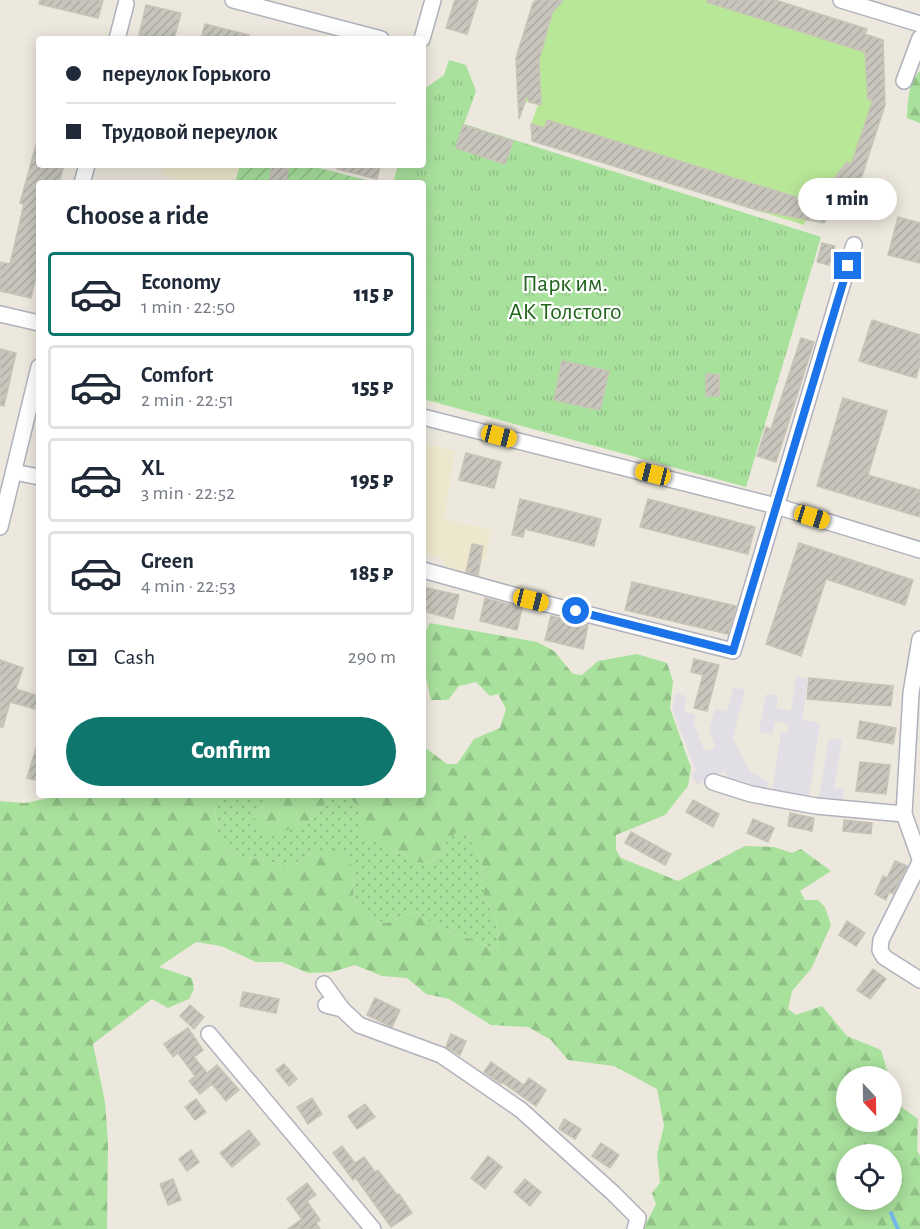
<!DOCTYPE html>
<meta charset="utf-8">
<style>
:root{--surface:#fff;--page:#f2f2f3;--text:#1f2937;--muted:#747a83;--line:#e0e1e3;--accent:#0f766e}
body{margin:0;font-family:"Alegreya Sans",sans-serif;background:var(--page);color:var(--text);height:100vh;display:flex;flex-direction:column;font-size:22px;white-space:nowrap}
*{box-sizing:border-box;margin:0}
p{font-size:20px;color:var(--muted)}
.icon{flex:none;width:33px;height:33px;fill:none;stroke:currentColor;stroke-width:2;stroke-linecap:round;stroke-linejoin:round}
.map{position:relative;flex:1;overflow:hidden}
.drawer{position:absolute;left:36px;top:180px;width:390px;height:618px;display:flex;flex-direction:column;background:var(--surface);border-radius:6px;box-shadow:0 3px 15px #0003}
.drawer>*{flex:none}
.guide{position:absolute;left:36px;top:36px;width:390px;height:132px;border-radius:6px;box-shadow:0 3px 15px #0003;display:grid;align-content:center;height:132px;padding:0 30px;background:var(--surface)}
.needle{width:39px;rotate:158deg}
.controls{position:absolute;left:836px;top:1066px;display:grid;gap:12px}
.controls a{display:grid;place-items:center;width:66px;height:66px;border-radius:50%;background:var(--surface);box-shadow:0 3px 15px #0003;font-size:30px}
.end{position:absolute;width:27px;height:27px;margin:-14px;border:8px solid #1a73e8;background:#fff;box-shadow:0 0 0 3px #fff}
.from{border-radius:50%}
.bubble{position:absolute;height:42px;border-radius:21px;background:var(--surface);box-shadow:0 3px 15px #0003;font-size:20px;font-weight:800;line-height:42px;text-align:center}
.car{position:absolute;width:18px;height:36px;margin:-18px -9px;border-radius:8px;box-shadow:0 0 4px 2px #0007;background:linear-gradient(#f5c518 24%,#345 0 40%,#f5c518 0 76%,#345 0 86%,#f5c518 0)}
.guide b{display:flex;align-items:center;gap:21px;height:57px;font-size:22px}
.guide b+b{border-top:2px solid var(--line)}
.guide i{width:15px;height:15px;background:var(--text)}
ul{padding:0;list-style:none}
li{display:flex;align-items:center;gap:18px;height:84px;margin:0 12px 9px;padding:0 18px;border:3px solid var(--line);border-radius:6px}
li div{flex:1}
li b{display:block;font-size:22px}
li em{font-style:normal;font-weight:800}
li.active{border-color:var(--accent)}
li>.icon{width:54px;height:54px;stroke-width:1.5}
h2{padding:0 30px;font-size:27px;line-height:72px}
.pay{display:flex;align-items:center;gap:15px;height:66px;padding:0 30px;font-size:22px}
.pay p{margin-inline-start:auto}
.button{display:flex;gap:12px;margin-top:auto;padding:12px 30px}
.button a{flex:1;height:69px;border-radius:36px;background:var(--accent);color:#fff;font-size:24px;font-weight:800;line-height:69px;text-align:center}
.map>svg:first-child{display:block}
.industrial{fill:#e1dee5}
.education{fill:#ede8cd}
.grass{fill:url(#grass-dots)}
.forest{fill:url(#forest-firs);fill-rule:evenodd}
.park{fill:url(#park-tufts)}
.garden{fill:url(#garden-furrows)}
.pitch{fill:#b9e798}
.lines{fill:none;stroke-linecap:round;stroke-linejoin:round}
.stream{stroke:#74b8ea;stroke-width:4}
.building{fill:url(#building-hatch);stroke:#c7c4b7;stroke-width:1.5}
.minor-casing{stroke:#b1b1be;stroke-width:18}
.minor{stroke:#fff;stroke-width:15}
.route{stroke:#1a73e8;stroke-width:8}
.labels{text-anchor:middle;dominant-baseline:central;stroke-width:4.5;stroke-linejoin:round;paint-order:stroke}
.park-label{font-size:24px;fill:#21651d;stroke:#fff}
</style>
<div class="map">
<svg width="920" height="1229" viewBox="0 0 920 1229">
<defs>
<pattern id="grass-dots" width="8" height="8" patternUnits="userSpaceOnUse" patternTransform="scale(1.5)"><rect width="8" height="8" fill="#a8e19c"/><path d="M2 2h.1M6 6h.1" fill="none" stroke="#91c187" stroke-width="1.8" stroke-linecap="round"/></pattern>
<pattern id="forest-firs" width="22" height="20" patternUnits="userSpaceOnUse" patternTransform="scale(1.5)"><rect width="22" height="20" fill="#a8e19c"/><path d="M5 1l3.5 6h-7zM16 11l3.5 6h-7z" fill="#91c187"/></pattern>
<pattern id="park-tufts" width="24" height="20" patternUnits="userSpaceOnUse" patternTransform="scale(1.5)"><rect width="24" height="20" fill="#a8e19c"/><path d="M3 7l-1-3M5 7V3M7 7l1-3M15 17l-1-3M17 17v-4M19 17l1-3" fill="none" stroke="#91c187"/></pattern>
<pattern id="garden-furrows" width="10" height="10" patternUnits="userSpaceOnUse" patternTransform="scale(1.5)"><rect width="10" height="10" fill="#a8e19c"/><path d="M-1 1l2-2M0 10L10 0M9 11l2-2" fill="none" stroke="#91c187"/></pattern>
<pattern id="building-hatch" width="6" height="6" patternUnits="userSpaceOnUse" patternTransform="scale(1.5)"><rect width="6" height="6" fill="#c8c6bc"/><path d="M-1 1l2-2M0 6l6-6M5 7l2-2" fill="none" stroke="#acaaa2"/></pattern>
</defs>
<rect width="100%" height="100%" fill="#ece8dd"/>
<g class="industrial">
<polygon points="796,677 808,678 802,720 820,723 809,798 772,793 781,733 788,733 789,724 775,721 772,734 759,732 766,694 778,696 776,708 791,711"/>
<polygon points="733,687 745,690 733,738 750,772 769,782 764,792 740,779 733,783 724,771 697,785 691,774 696,771 672,709 676,693 686,696 684,712 695,715 694,725 705,751 715,747 709,729 715,709 727,712"/>
<polygon points="829,738 842,740 834,788 844,790 842,801 819,798"/>
</g>
<g class="education">
<polygon points="161,165 240,165 235,183 189,183 161,174 164,166"/>
<polygon points="423,443 455,451 444,519 491,530 485,561 481,561 478,575 447,567 440,557 423,552"/>
</g>
<path class="grass" d="M214,795H270L255,817V826L310,821L333,795H347L362,810V835L418,862L427,864C443,856 443,839 459,831L467,834L481,859L484,896L496,921L498,941L496,951L479,942L442,929L414,912L387,923L368,919L353,899L354,871L316,851L290,866L228,853L218,836Z"/>
<g class="forest">
<path d="M920,71V123L907,118C908,102 908,81 920,71Z"/>
<path d="M430,623L537,642L554,651L573,674L582,675L598,661L637,654L667,663L673,681L670,708L691,768L688,786L665,815L616,835V850L621,858L678,881L745,846L774,847L792,853L801,849L831,871L800,891L805,900H818L825,907L831,925L811,969L792,991L788,1009L796,1015L822,1006L847,1036L881,1050L889,1077H846V1122H891V1085L896,1103L918,1119L917,1150L920,1156V1229H643L656,1204L652,1193L660,1183L657,1154L664,1126L657,1089L614,1066L568,1060L551,1040L528,1027L491,1025L449,999L426,994L407,978L382,976L355,965L332,972L308,973L282,962H256L221,946L196,942L159,967L192,978L194,989L189,999L168,1008L152,999L93,1044L105,1102L108,1142L107,1229H0V801L25,803L64,795H214L218,836L228,853L290,866L316,851L335,849L350,862L354,871L353,899L368,919L387,923L414,912L442,929L479,942L496,951L498,941L496,921L484,896L481,859L467,834L459,831C444,839 442,856 427,864L418,862L362,835V810L347,795H423V746L447,764H457L474,739L500,728L506,709L498,694L490,696L476,682L459,686L448,700H431C426,675 416,646 430,623ZM846,1155H891V1200H846Z"/>
<polygon points="270,795 333,795 310,821 269,837 261,833 255,826 255,817"/>
</g>
<polygon class="park" points="449,60 466,65 476,91 464,124 821,237 746,487 423,399 423,183 393,183 398,165 423,165 423,90 444,75"/>
<polygon class="garden" points="240,165 307,165 378,183 235,183"/>
<polygon class="pitch" points="536,0 775,0 867,29 866,34 883,40 885,105 862,176 824,223 806,220 804,225 532,141 531,124 538,105 518,100 516,58 533,3"/>
<g class="lines">
<polyline class="stream" points="891,1213 898,1229"/>
</g>
<g class="building">
<polygon points="40,0 103,0 98,18 39,4"/>
<polygon points="455,0 478,0 467,34 446,28"/>
<polygon points="536,0 563,0 552,13 539,60 541,105 529,102 528,94 519,119 516,58 533,3"/>
<polygon points="708,0 775,0 867,29 865,34 883,40 885,105 862,176 824,223 757,210 532,141 531,124 545,128 547,120 815,203 847,162 851,165 873,100 868,100 865,52 707,2"/>
<polygon points="146,5 181,13 174,39 158,39 139,35"/>
<polygon points="205,24 249,35 248,39 201,39"/>
<polygon points="463,125 513,141 505,164 456,148"/>
<polygon points="36,145 39,145 39,165 64,165 59,183 39,183 39,264 31,298 0,291 0,262 10,264 24,204 20,203"/>
<polygon points="272,165 289,165 286,183 269,183"/>
<polygon points="338,165 371,165 380,167 377,179 337,169"/>
<polygon points="898,217 920,223 920,263 888,255"/>
<polygon points="822,243 835,246 829,265 817,262"/>
<polygon points="872,320 920,335 920,364 916,378 859,361"/>
<polygon points="801,338 814,342 776,462 757,456 766,427 771,429"/>
<polygon points="0,349 16,353 4,406 0,405"/>
<polygon points="562,361 609,371 600,410 554,400"/>
<polygon points="706,374 719,375 719,396 706,396"/>
<polygon points="843,398 887,411 868,475 920,490 920,517 817,486"/>
<polygon points="466,453 501,462 494,488 459,480"/>
<polygon points="520,499 601,519 594,546 525,529 523,537 512,535"/>
<polygon points="648,499 755,527 748,554 640,527"/>
<polygon points="799,543 913,580 905,605 826,579 801,656 766,644"/>
<polygon points="472,544 483,546 478,575 466,572"/>
<polygon points="632,582 736,606 728,634 625,610"/>
<polygon points="423,587 459,595 453,619 423,611"/>
<polygon points="485,598 522,608 517,630 480,621"/>
<polygon points="551,616 588,625 583,649 545,640"/>
<polygon points="694,659 719,665 707,711 694,708 703,675 691,672"/>
<polygon points="0,660 23,668 16,689 39,696 39,710 10,702 3,727 0,727"/>
<polygon points="809,678 893,686 891,706 807,699"/>
<polygon points="860,721 896,728 893,744 857,738"/>
<polygon points="36,748 39,749 39,781 27,778"/>
<polygon points="860,762 890,765 886,794 856,791"/>
<polygon points="693,800 719,814 713,827 686,812"/>
<polygon points="790,813 814,818 812,831 788,826"/>
<polygon points="753,819 774,828 768,842 747,833"/>
<polygon points="844,820 872,823 871,834 843,831"/>
<polygon points="631,832 671,854 665,865 625,843"/>
<polygon points="895,861 907,866 893,894 889,892 886,900 875,894 883,876 887,878"/>
<polygon points="847,921 865,933 856,946 839,935"/>
<polygon points="873,969 886,979 870,999 857,990"/>
<polygon points="243,992 279,999 276,1013 240,1006"/>
<polygon points="375,998 400,1010 392,1027 367,1015"/>
<polygon points="190,1005 204,1017 194,1029 180,1016"/>
<polygon points="188,1028 203,1050 194,1057 207,1073 217,1065 239,1090 226,1101 212,1084 200,1094 189,1081 195,1076 178,1053 173,1057 164,1044"/>
<polygon points="451,1034 466,1041 460,1055 446,1047"/>
<polygon points="491,1062 524,1085 529,1078 546,1090 536,1106 502,1082 501,1084 484,1072"/>
<polygon points="284,1064 297,1079 289,1086 276,1070"/>
<polygon points="312,1098 322,1114 308,1124 297,1107"/>
<polygon points="196,1099 206,1112 195,1120 185,1107"/>
<polygon points="365,1104 375,1117 357,1129 348,1116"/>
<polygon points="564,1119 581,1129 575,1139 559,1129"/>
<polygon points="249,1130 260,1144 232,1167 220,1153"/>
<polygon points="601,1143 619,1155 610,1168 592,1156"/>
<polygon points="342,1146 355,1163 364,1157 375,1172 378,1170 397,1195 399,1194 412,1213 391,1227 356,1178 353,1180 333,1153"/>
<polygon points="191,1150 199,1162 187,1171 179,1159"/>
<polygon points="488,1156 502,1167 485,1189 471,1178"/>
<polygon points="173,1179 181,1200 168,1205 160,1184"/>
<polygon points="525,1179 541,1192 530,1206 514,1192"/>
<polygon points="307,1183 316,1195 307,1201 320,1220 316,1223 320,1229 288,1229 302,1219 287,1199"/>
</g>
<g class="lines">
<g class="minor-casing">
<g id="minor">
<polyline points="233,0 381,39"/>
<polyline points="841,0 920,24"/>
<polyline points="117,39 126,4"/>
<polyline points="422,39 433,0"/>
<polyline points="904,81 920,38"/>
<polyline points="82,183 87,165"/>
<polyline points="0,314 39,323"/>
<polyline points="423,417 776,506 920,550"/>
<polyline points="14,472 39,477"/>
<polyline points="0,527 39,367"/>
<polyline points="423,570 531,600 733,651 854,245"/>
<polyline points="920,639 911,693 904,814 920,859"/>
<polyline points="713,782 751,794 816,806 904,814"/>
<polyline points="920,862 881,940 880,950 884,957 920,980"/>
<polyline points="324,984 342,1009"/>
<polyline points="326,1005 342,1009 359,1025 441,1055 521,1110 613,1193 638,1218 635,1229"/>
<polyline points="209,1034 373,1229"/>
</g>
</g>
<use href="#minor" class="minor"/>
</g>
<g class="lines">
<polyline class="route" points="576,611 733,651 848,266"/>
</g>
<g class="labels">
<g class="park-label">
<text x="565" y="284">Парк им.<tspan x="565" dy="28">АК Толстого</tspan></text>
</g>
</g>
</svg>
<div class="controls">
<a><svg class="needle" viewBox="-14 -14 28 28"><path d="M0-13l5 13h-10z" fill="#e53935"/><path d="M0 13l5-13h-10z" fill="#747a83"/></svg></a>
<a><svg class="icon" aria-label="locate" viewBox="0 0 24 24"><circle cx="12" cy="12" r="6"/><path d="M12 2v4M12 18v4M2 12h4M18 12h4"/></svg></a>
</div>
<i class="end from" style="left:576px;top:611px"></i>
<i class="end" style="left:848px;top:266px"></i>
<div class="bubble" style="left:798px;top:178px;width:99px">1 min</div>
<i class="car" style="left:499px;top:436px;rotate:104deg"></i>
<i class="car" style="left:653px;top:474px;rotate:284deg"></i>
<i class="car" style="left:812px;top:517px;rotate:107deg"></i>
<i class="car" style="left:531px;top:600px;rotate:104deg"></i>
<div class="guide">
<b><i class="from"></i>переулок Горького</b>
<b><i></i>Трудовой переулок</b>
</div>
<section class="drawer">
<h2>Choose a ride</h2>
<ul>
<li class="active"><svg class="icon" aria-label="car" viewBox="0 0 24 24"><path d="M5 17H2v-5l4-1 3-4h7l3 4 3 1v5h-3M9 17h6M6 11h13"/><circle cx="7" cy="17" r="2"/><circle cx="17" cy="17" r="2"/></svg><div><b>Economy</b><p>1 min · 22:50</p></div><em>115 ₽</em></li>
<li><svg class="icon" aria-label="car" viewBox="0 0 24 24"><path d="M5 17H2v-5l4-1 3-4h7l3 4 3 1v5h-3M9 17h6M6 11h13"/><circle cx="7" cy="17" r="2"/><circle cx="17" cy="17" r="2"/></svg><div><b>Comfort</b><p>2 min · 22:51</p></div><em>155 ₽</em></li>
<li><svg class="icon" aria-label="car" viewBox="0 0 24 24"><path d="M5 17H2v-5l4-1 3-4h7l3 4 3 1v5h-3M9 17h6M6 11h13"/><circle cx="7" cy="17" r="2"/><circle cx="17" cy="17" r="2"/></svg><div><b>XL</b><p>3 min · 22:52</p></div><em>195 ₽</em></li>
<li><svg class="icon" aria-label="car" viewBox="0 0 24 24"><path d="M5 17H2v-5l4-1 3-4h7l3 4 3 1v5h-3M9 17h6M6 11h13"/><circle cx="7" cy="17" r="2"/><circle cx="17" cy="17" r="2"/></svg><div><b>Green</b><p>4 min · 22:53</p></div><em>185 ₽</em></li>
</ul>
<div class="pay"><svg class="icon" aria-label="cash" viewBox="0 0 24 24"><path d="M3 7h18v10H3z"/><circle cx="12" cy="12" r="2"/></svg>Cash<p>290 m</p></div>
<div class="button"><a>Confirm</a></div>
</section>
</div>
